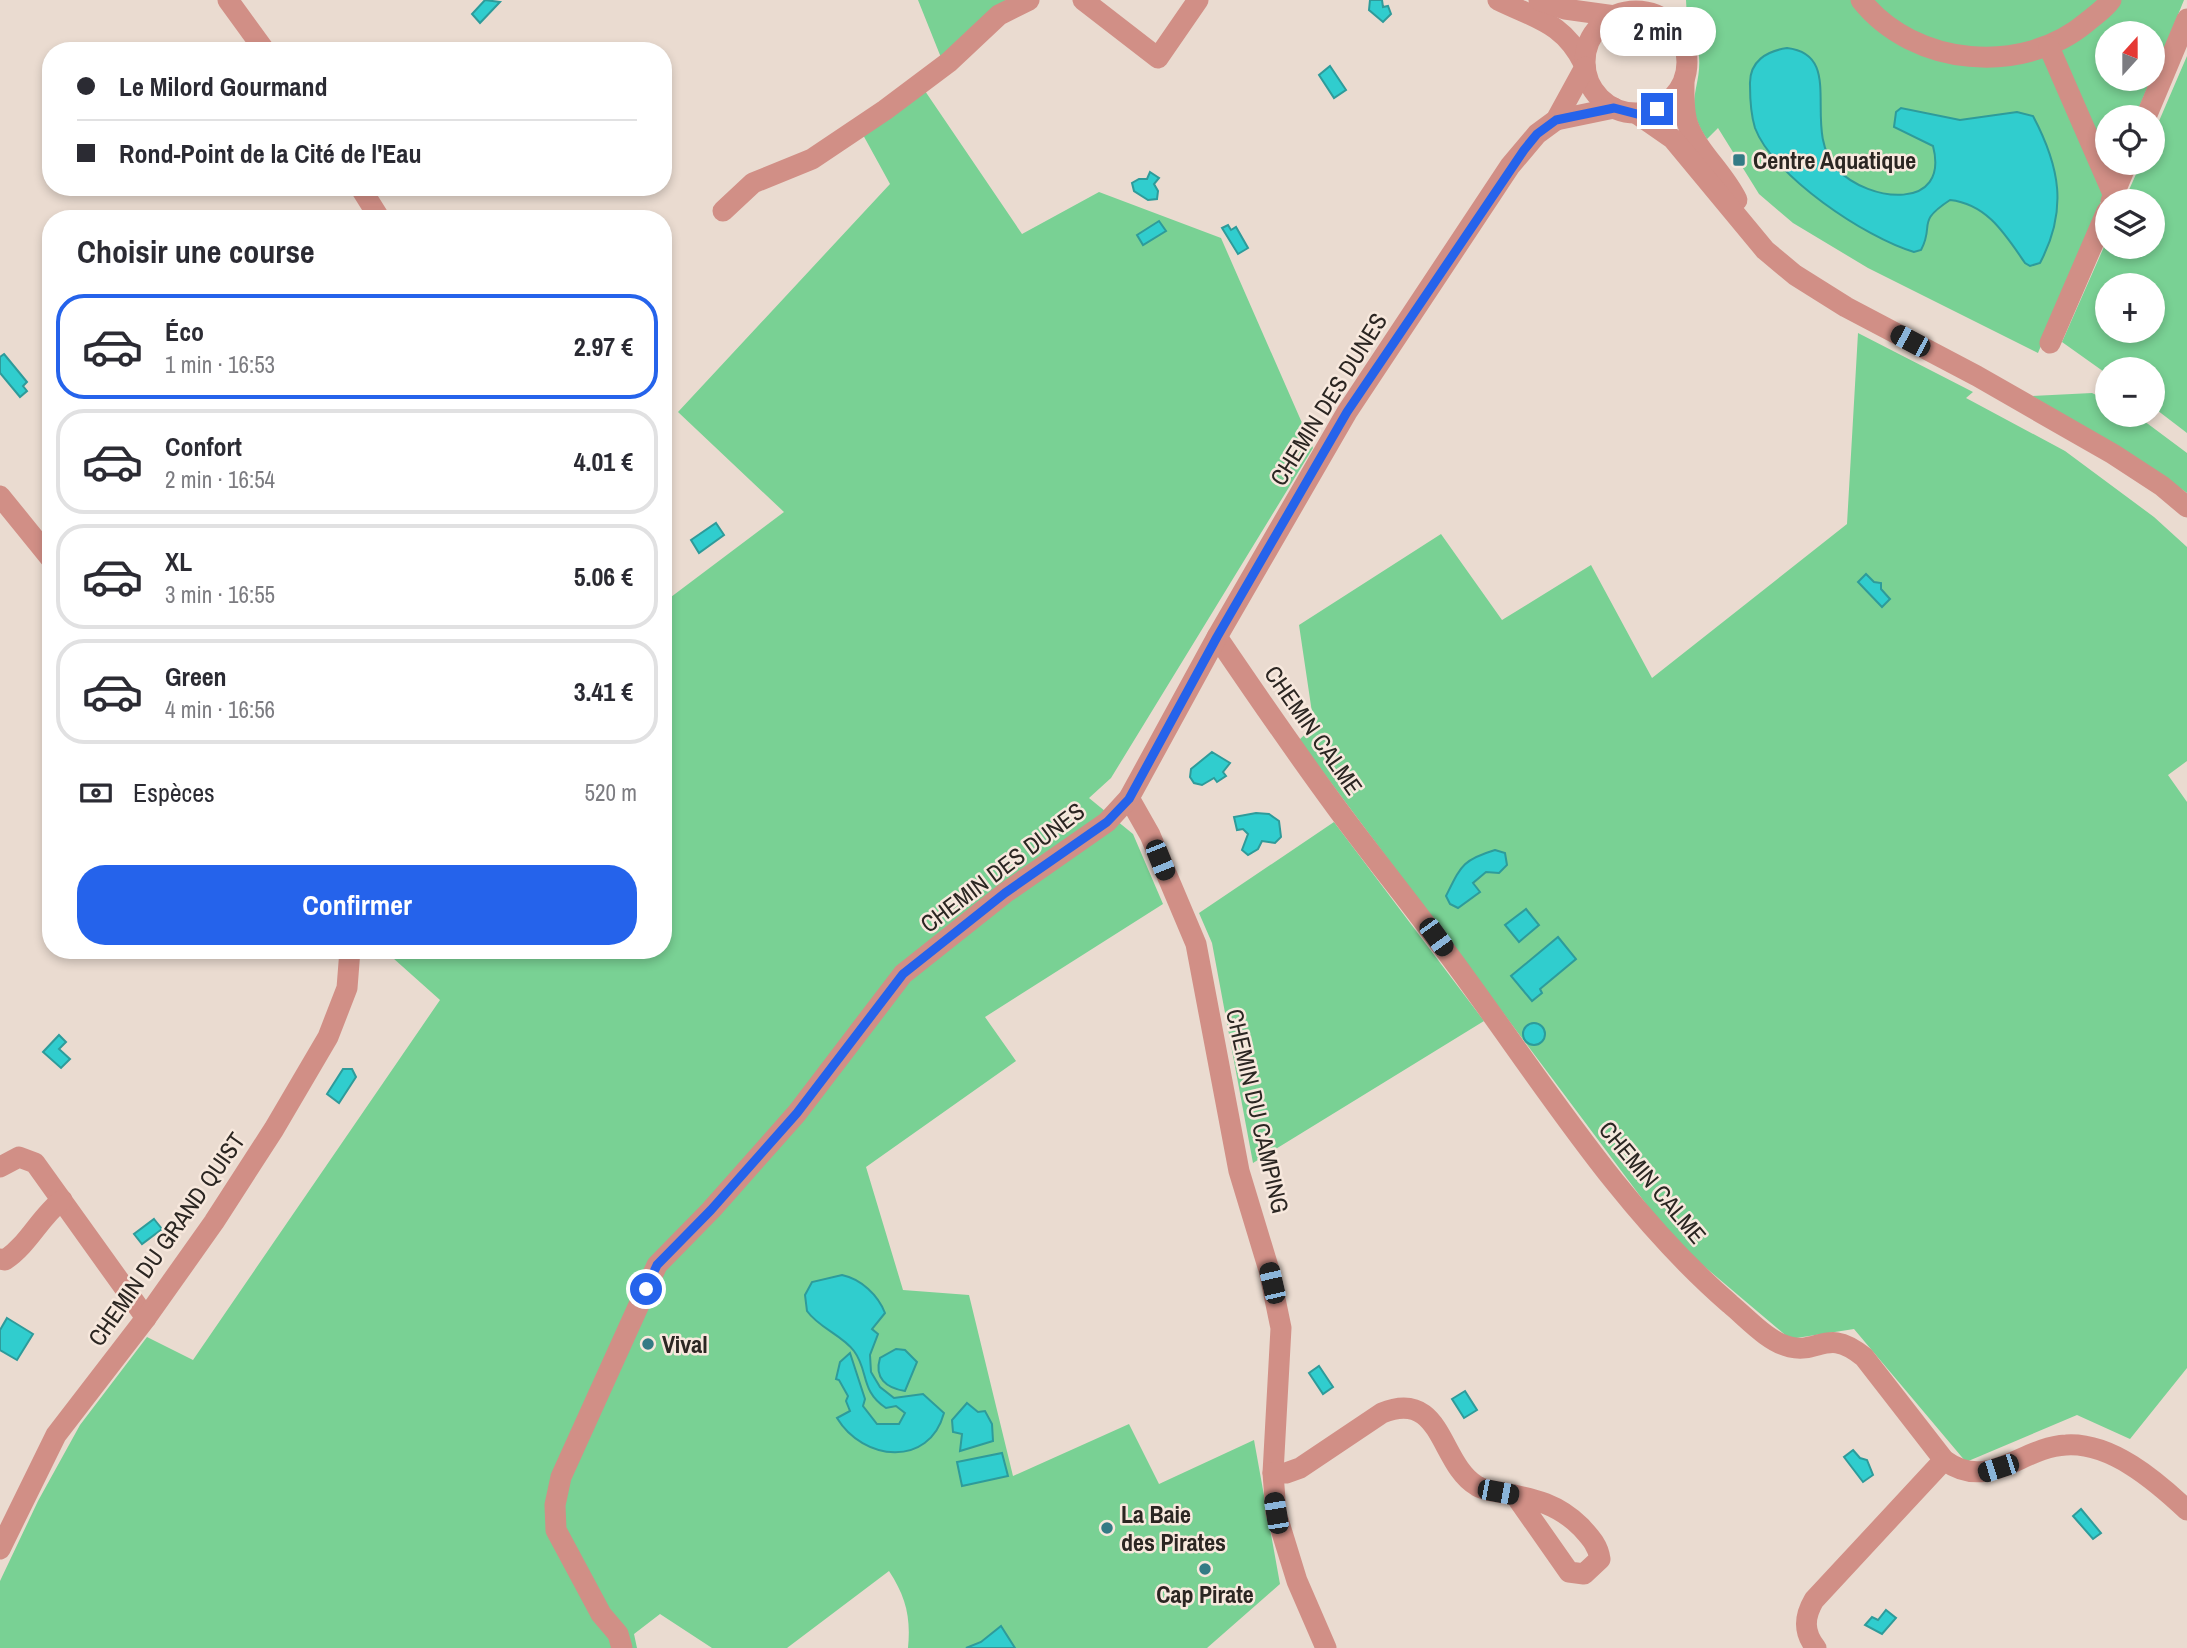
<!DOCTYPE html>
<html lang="fr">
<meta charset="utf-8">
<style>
:root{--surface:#fff;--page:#f2f2f3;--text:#2b2b33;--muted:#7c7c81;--line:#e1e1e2;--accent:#2563eb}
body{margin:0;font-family:"Archivo Narrow",sans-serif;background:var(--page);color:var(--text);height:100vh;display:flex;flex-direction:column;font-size:26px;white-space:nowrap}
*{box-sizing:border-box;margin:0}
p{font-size:23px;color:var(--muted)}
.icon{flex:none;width:38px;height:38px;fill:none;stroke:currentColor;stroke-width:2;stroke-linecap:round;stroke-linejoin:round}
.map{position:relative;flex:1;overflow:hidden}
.sheet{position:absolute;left:42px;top:210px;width:630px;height:749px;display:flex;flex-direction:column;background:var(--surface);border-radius:28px;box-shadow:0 4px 10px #0003}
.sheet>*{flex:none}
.banner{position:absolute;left:42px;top:42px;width:630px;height:154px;border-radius:28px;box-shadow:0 4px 10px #0003;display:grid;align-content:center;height:154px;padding:0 35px;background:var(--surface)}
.needle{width:46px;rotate:21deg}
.fabs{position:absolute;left:2095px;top:21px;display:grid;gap:14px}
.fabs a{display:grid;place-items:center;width:70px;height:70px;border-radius:50%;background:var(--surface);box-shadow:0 4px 10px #0003;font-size:35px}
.end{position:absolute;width:32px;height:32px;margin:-16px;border:9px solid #2563eb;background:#fff;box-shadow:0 0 0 4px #fff}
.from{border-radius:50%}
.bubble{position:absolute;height:49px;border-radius:24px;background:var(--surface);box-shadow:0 4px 10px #0003;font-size:23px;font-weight:700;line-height:49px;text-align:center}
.car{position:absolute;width:21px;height:42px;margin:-21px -10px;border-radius:9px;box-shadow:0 0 5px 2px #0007;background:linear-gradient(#222 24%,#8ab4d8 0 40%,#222 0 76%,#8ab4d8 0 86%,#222 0)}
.banner b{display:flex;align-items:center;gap:24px;height:66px;font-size:26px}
.banner b+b{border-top:2px solid var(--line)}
.banner i{width:18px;height:18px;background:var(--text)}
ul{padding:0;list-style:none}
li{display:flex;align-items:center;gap:21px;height:105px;margin:0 14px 10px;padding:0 21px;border:4px solid var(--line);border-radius:28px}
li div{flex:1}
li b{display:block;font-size:26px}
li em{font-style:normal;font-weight:700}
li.current{border-color:var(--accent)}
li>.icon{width:63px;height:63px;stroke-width:1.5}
h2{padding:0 35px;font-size:32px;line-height:84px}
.pay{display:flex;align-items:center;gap:18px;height:77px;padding:0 35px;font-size:26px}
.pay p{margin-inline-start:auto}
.action{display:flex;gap:14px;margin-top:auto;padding:14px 35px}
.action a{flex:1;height:80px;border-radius:28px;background:var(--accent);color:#fff;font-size:28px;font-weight:700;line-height:80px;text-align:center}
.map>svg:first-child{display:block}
.green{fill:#79d194;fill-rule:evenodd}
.water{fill:#30cdce;stroke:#2e9b9a;stroke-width:2}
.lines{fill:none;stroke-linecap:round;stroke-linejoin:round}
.minor{stroke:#d18f86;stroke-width:21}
.route{stroke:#2563eb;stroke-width:9}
.poi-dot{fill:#347b85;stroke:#f7e8dd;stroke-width:2.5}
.labels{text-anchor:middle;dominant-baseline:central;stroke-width:5;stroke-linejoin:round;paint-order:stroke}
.poi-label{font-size:24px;font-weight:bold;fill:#2b2622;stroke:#f7e8dd;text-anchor:start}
.street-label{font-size:24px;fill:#2b2622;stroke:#f7e8dd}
</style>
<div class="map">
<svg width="2187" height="1648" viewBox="0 0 2187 1648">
<rect width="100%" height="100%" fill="#eadbd0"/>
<g class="green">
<polygon points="918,0 1006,0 942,60"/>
<path d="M1686,0H2184L2153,76L2152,33H2107V79H2151L2135,117H2107V163H2117L2038,353L1868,268L1793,223L1759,194L1718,128L1707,139C1680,100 1705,87 1698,49C1694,31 1686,18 1686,0Z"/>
<path d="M2187,56V433L2153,407L2152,369H2107V374L2062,342L2107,240V247H2152V201H2124L2141,163H2152L2153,135ZM2107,285H2152V331H2107Z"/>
<path d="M923,88L1022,234L1099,192L1221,238L1313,448L1111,778L1089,798L1133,834L1163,904L985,1017L1016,1061L866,1167L903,1290L969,1295L1013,1476L1129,1424L1159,1484L1254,1440L1280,1584L1207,1648H908C911,1617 906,1597 889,1571L787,1648H712L660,1614L634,1634L637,1648H0V1581L38,1501L80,1425L147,1337L193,1360L440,1000L384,950H663V603L784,512L678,412L890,184L862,133Z"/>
<polygon points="1858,333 1973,392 1966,398 2065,451 2154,517 2187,547 2187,761 2168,775 2187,802 2187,1368 2130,1439 2077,1415 1966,1462 1854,1329 1790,1339 1673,1240 1299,740 1314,726 1299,625 1441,534 1502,620 1591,565 1652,678 1847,524"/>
<polygon points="2092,393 2107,400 2107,415 2136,415 2187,453 2187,493 2137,458 2032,396"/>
<polygon points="1334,822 1484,1021 1253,1163 1212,943 1199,913"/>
</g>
<g class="water">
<polygon points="485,0 500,2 480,23 472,14"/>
<polygon points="1382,0 1383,7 1388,6 1391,14 1383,22 1369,10 1370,0"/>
<path d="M1787,48C1847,55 1800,129 1837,169C1869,203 1950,211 1933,146L1894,127L1896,112L1901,108L1960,120L2017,112L2033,116C2060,167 2068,210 2040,263L2030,266L2025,263C2005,234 1987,204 1950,200C1915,223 1935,224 1921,250L1914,252C1866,238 1773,176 1755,128C1751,115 1750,99 1750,85C1749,61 1767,51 1787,48Z"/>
<polygon points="1330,66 1346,90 1334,98 1319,75"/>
<polygon points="1150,172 1159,178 1154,184 1158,191 1157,199 1148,200 1134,191 1132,183 1139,179 1147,179"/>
<polygon points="1159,221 1166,231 1143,245 1137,235"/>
<polygon points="1228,225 1231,230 1236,227 1248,248 1238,254 1222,228"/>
<polygon points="4,354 27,382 23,386 27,391 20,397 0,373 0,357"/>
<polygon points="716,523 724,535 699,553 691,540"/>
<polygon points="1866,574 1874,582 1881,583 1881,589 1890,599 1882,607 1858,582"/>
<polygon points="1212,752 1230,763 1223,772 1226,776 1217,782 1214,778 1202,785 1194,783 1190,777 1191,769"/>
<polygon points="1256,813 1269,814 1279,821 1281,837 1275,843 1262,841 1258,849 1248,855 1242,850 1248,834 1243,829 1237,830 1234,817"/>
<path d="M1495,850L1505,853L1507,865L1499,873L1486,872L1473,883L1480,892L1458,908L1450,904L1446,896C1461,866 1462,860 1495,850Z"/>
<polygon points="1526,909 1539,925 1519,942 1505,925"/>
<polygon points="1558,937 1576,959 1540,989 1542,993 1532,1001 1511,976"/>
<circle cx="1534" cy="1034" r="11"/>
<polygon points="59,1035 66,1042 59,1049 70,1059 61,1068 43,1052"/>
<polygon points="343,1069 352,1069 356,1077 339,1103 327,1094"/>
<polygon points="154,1219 162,1229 142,1244 134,1234"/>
<path d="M842,1275C861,1279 878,1295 885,1313L872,1329L878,1334L870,1355L871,1372L880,1387L894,1398L923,1394L944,1413C929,1468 863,1461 837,1418L850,1411L846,1401L848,1396L839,1380L836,1379L840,1362L850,1353L865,1399L863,1406L877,1424H899L905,1413L896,1406L886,1408C860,1391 869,1371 854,1351C842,1335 819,1328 807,1311L805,1295L812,1282Z"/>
<polygon points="7,1318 33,1334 17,1360 0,1350 0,1330"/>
<path d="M896,1349L905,1350L917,1362L905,1391C886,1388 874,1378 880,1358Z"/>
<polygon points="1319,1366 1333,1387 1323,1394 1309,1373"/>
<polygon points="1465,1391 1477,1410 1464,1418 1452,1399"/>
<polygon points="967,1403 978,1412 985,1411 992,1424 993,1441 960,1451 962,1434 953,1432 952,1420"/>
<polygon points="1853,1450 1860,1458 1867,1460 1873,1475 1863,1482 1844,1457"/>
<polygon points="1002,1453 1008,1476 962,1486 957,1462"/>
<polygon points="2081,1509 2101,1533 2093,1539 2073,1516"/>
<polygon points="1886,1610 1896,1618 1882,1634 1865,1625 1872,1617 1878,1620"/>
<polygon points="1001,1626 1015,1648 966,1648 981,1642"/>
</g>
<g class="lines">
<g class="minor">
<polyline points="228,0 265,51"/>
<polyline points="1083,0 1158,58 1198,0"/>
<path d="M1498,0C1537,19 1564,23 1584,64"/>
<polyline points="1539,0 1565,9 1615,16"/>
<path d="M1861,0C1914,67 2023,76 2087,22C2095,15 2105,9 2111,0"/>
<circle cx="1636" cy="62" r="51"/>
<polyline points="2049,47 2114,196"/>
<path d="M1684,81C1684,95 1683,111 1688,125C1698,152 1724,173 1737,200"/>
<polyline points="1637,114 1673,139 1765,250 1795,275 1846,307 1977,376 2113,454 2162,486 2187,507"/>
<polyline points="2146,117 2187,19"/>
<polyline points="1556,120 1614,108"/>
<polyline points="360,187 380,219"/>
<polyline points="2111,201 2127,163"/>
<polyline points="723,211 753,183 812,159 885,110 949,62 999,15 1029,0"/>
<polyline points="2050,343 2107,211"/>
<polyline points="0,496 51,559"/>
<path d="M1217,637C1257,696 1297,754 1339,811C1382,869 1428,925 1470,984C1550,1094 1626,1214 1730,1304C1747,1318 1768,1342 1790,1347C1820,1354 1827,1327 1864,1357L1944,1460C1989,1493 2021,1447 2066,1445C2111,1442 2156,1481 2187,1510"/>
<polyline points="1129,798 1150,835 1196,944 1239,1171 1269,1270 1281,1328 1273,1473 1276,1513 1297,1581 1326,1648"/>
<polyline points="0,1167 19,1157 35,1163 146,1318"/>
<path d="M0,1259L5,1260C28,1245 40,1217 62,1200"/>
<path d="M1273,1473H1286L1300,1468L1382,1413C1443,1388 1439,1464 1477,1486C1485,1491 1495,1491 1504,1493C1535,1499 1558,1504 1581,1527C1590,1537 1598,1545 1600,1559L1584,1574L1569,1572L1515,1495"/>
<polyline points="0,1549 56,1435 146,1318 214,1222 274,1129 328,1037 347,988 350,950"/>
<polyline points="622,1648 618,1634 601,1614 556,1530 555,1505 561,1477 657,1265 711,1210 797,1113 903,974 1005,893 1107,822 1129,798 1217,637 1347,412 1510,166 1537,134 1556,120 1585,67"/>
<path d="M1816,1648C1803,1632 1804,1617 1814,1600L1944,1460"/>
</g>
</g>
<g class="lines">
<polyline class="route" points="646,1289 657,1265 711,1210 797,1113 903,974 1005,893 1107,822 1129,799 1217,637 1347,412 1524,150 1537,134 1556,120 1614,108 1637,114 1657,109"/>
</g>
<g class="poi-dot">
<rect x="1732" y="153" width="14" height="14" rx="3.5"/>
<circle cx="648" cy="1344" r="7"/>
<circle cx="1107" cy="1528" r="7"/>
<circle cx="1205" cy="1569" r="7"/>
</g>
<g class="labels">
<g class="poi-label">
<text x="1753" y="160">Centre Aquatique</text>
<text x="662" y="1344">Vival</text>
<text x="1121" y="1514">La Baie<tspan x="1121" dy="28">des Pirates</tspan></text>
<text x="1205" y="1594" text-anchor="middle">Cap Pirate</text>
</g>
<g class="street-label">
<text transform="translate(1328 399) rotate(-58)">CHEMIN DES DUNES</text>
<text transform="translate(1314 730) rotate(55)">CHEMIN CALME</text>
<text transform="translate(1002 867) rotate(-37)">CHEMIN DES DUNES</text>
<text transform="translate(1258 1111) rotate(77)">CHEMIN DU CAMPING</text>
<text transform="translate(1653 1182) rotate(50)">CHEMIN CALME</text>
<text transform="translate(166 1239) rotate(-55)">CHEMIN DU GRAND QUIST</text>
</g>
</g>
</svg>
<div class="fabs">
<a><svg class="needle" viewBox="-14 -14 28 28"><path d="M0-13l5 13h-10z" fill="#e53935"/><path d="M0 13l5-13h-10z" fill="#7c7c81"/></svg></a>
<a><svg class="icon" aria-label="locate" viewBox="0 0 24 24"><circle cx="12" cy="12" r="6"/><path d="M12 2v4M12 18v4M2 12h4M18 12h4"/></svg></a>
<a><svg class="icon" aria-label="layers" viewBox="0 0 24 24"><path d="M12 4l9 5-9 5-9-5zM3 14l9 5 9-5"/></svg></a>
<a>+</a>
<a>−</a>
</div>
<i class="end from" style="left:646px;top:1289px"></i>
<i class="end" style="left:1657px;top:109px"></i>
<div class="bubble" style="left:1600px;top:7px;width:116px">2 min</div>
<i class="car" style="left:1910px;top:341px;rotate:298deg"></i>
<i class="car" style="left:1160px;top:860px;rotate:158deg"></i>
<i class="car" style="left:1436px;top:937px;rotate:144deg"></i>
<i class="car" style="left:1272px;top:1283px;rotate:347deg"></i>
<i class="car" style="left:1998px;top:1468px;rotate:252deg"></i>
<i class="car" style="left:1498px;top:1492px;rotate:101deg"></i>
<i class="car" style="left:1276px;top:1513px;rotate:351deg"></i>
<div class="banner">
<b><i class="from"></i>Le Milord Gourmand</b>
<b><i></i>Rond-Point de la Cité de l'Eau</b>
</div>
<section class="sheet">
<h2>Choisir une course</h2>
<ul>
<li class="current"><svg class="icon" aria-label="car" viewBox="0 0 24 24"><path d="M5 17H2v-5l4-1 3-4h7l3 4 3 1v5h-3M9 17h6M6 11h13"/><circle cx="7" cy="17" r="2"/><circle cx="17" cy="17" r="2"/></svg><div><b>Éco</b><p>1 min · 16:53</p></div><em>2.97 €</em></li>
<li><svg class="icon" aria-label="car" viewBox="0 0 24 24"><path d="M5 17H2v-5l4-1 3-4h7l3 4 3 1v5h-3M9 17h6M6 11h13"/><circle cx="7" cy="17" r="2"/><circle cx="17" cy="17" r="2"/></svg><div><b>Confort</b><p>2 min · 16:54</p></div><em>4.01 €</em></li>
<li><svg class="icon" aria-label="car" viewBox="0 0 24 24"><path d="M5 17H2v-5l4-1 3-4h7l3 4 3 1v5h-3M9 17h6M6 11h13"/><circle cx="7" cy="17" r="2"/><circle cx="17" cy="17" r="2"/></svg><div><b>XL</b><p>3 min · 16:55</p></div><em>5.06 €</em></li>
<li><svg class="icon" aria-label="car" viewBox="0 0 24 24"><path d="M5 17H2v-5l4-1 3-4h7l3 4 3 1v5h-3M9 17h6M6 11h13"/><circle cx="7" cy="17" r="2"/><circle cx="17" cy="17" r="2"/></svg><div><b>Green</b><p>4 min · 16:56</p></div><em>3.41 €</em></li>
</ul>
<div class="pay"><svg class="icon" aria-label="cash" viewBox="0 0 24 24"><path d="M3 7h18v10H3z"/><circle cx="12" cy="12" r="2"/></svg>Espèces<p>520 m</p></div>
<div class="action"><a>Confirmer</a></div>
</section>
</div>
